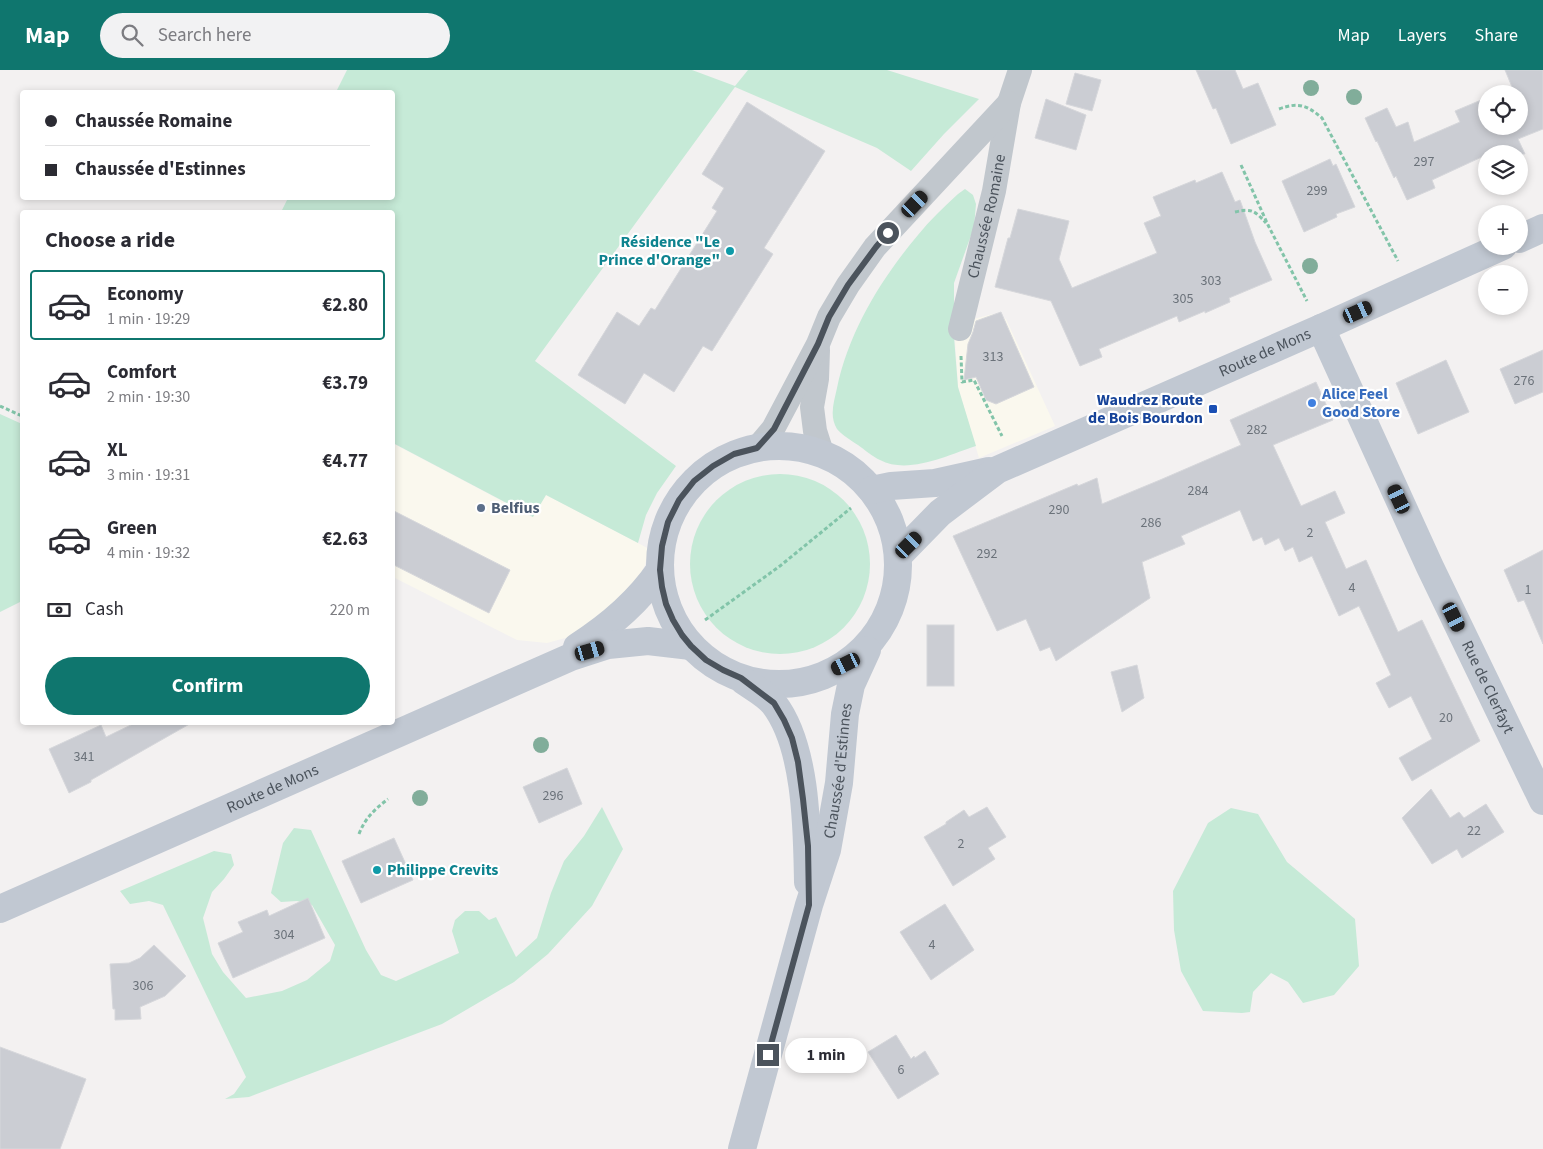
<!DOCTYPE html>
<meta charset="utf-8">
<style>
:root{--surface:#fff;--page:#f2f2f3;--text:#2b2b33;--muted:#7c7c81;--line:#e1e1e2;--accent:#0f766e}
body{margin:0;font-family:"Source Sans 3",sans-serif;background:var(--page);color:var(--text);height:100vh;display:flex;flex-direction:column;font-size:19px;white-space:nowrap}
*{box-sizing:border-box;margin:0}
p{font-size:16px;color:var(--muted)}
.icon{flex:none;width:28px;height:28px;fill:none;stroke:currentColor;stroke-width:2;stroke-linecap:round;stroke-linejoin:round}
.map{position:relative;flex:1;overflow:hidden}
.sheet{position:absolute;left:20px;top:140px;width:375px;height:515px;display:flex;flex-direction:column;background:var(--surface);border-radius:5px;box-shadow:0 2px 8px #0003}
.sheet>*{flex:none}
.banner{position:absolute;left:20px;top:20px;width:375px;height:110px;border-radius:5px;box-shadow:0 2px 8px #0003;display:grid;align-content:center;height:110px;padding:0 25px;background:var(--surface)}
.fabs{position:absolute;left:1478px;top:15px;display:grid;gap:10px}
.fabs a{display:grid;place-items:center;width:50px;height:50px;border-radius:50%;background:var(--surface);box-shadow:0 2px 8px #0003;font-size:25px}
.end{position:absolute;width:22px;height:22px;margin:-11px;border:6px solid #4b535c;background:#fff;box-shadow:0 0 0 2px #fff}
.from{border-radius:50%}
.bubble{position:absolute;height:35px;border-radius:18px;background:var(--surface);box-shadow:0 2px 8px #0003;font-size:16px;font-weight:700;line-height:35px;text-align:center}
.car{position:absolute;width:15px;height:30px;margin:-15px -8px;border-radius:6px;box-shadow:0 0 4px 1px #0007;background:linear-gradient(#222 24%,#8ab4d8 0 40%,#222 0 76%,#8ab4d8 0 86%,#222 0)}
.banner b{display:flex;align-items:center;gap:18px;height:48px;font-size:19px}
.banner b+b{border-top:1px solid var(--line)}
.banner i{width:12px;height:12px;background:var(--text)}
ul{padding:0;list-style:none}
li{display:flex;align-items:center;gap:15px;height:70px;margin:0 10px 8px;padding:0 15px;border:2px solid transparent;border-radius:5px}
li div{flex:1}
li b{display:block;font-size:19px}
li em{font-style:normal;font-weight:700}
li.selected{border-color:var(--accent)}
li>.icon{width:45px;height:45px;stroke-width:1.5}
h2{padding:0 25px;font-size:22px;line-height:60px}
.pay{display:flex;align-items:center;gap:12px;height:55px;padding:0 25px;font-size:19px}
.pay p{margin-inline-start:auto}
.action{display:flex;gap:10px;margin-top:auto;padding:10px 25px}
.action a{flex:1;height:58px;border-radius:30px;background:var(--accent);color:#fff;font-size:20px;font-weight:700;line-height:58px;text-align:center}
header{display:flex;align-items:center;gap:30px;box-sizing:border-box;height:70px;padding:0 25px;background:var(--accent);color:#fff}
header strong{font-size:24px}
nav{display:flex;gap:28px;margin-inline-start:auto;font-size:18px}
.search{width:350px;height:45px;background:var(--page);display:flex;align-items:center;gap:12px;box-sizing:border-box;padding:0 18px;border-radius:28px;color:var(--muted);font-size:19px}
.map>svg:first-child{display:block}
.commercial{fill:#faf8ee}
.green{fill:#c6ead7}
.building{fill:#cbcdd3;stroke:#d6d7db}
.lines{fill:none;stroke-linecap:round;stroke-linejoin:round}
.path{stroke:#82c4a9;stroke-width:3;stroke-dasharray:4 2.5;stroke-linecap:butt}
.street{stroke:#c1c7cd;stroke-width:24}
.secondary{stroke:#c1c8d2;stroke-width:28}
.tree{fill:#81ad9a}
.route{stroke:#4b535c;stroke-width:6}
.culture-dot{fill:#0f9aa8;stroke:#fff;stroke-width:2}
.shop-dot{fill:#3f7fe0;stroke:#fff;stroke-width:2}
.transit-dot{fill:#1a4fb4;stroke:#fff;stroke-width:2}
.service-dot{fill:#5c6f8a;stroke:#fff;stroke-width:2}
.labels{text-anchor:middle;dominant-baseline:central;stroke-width:4.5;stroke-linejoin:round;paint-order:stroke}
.number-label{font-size:14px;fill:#6b727a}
.street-label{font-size:16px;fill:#4b535c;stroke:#fff}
.culture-label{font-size:16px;font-weight:bold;fill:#0d838f;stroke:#fff;text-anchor:end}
.shop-label{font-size:16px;font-weight:bold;fill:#366cbe;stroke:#fff;text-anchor:start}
.transit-label{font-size:16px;font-weight:bold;fill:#164399;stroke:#fff;text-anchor:end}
.service-label{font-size:16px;font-weight:bold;fill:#4e5e75;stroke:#fff;text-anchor:start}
</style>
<header>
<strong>Map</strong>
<div class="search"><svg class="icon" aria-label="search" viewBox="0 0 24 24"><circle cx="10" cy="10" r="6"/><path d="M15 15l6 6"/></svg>Search here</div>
<nav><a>Map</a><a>Layers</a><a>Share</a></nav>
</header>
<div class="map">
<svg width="1543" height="1079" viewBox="0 0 1543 1079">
<rect width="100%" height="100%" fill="#f3f1f1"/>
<g class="commercial">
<polygon points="993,244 1006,249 1055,356 979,388 958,317 954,254"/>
<polygon points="392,373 532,447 546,425 638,473 649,479 645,495 636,512 620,530 569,567 547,573 517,570 393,507"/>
</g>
<g class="green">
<polygon points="347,0 692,0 735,16 748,0 887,0 979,29 944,64 911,101 877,78 735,17 535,291 676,396 657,423 646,445 638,473 546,425 533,447 393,373 392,142 281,142 288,128 392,128 392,22 336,22"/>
<path d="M965,119L973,125L976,134L974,157L954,213V267L958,317L976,376C948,385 908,405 880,390C873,387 865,380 858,375C852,371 842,365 837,359C829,346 834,332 837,318C849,261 881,209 918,165C930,150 944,137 958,124Z"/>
<polygon points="0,344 22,354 22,531 0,542"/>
<circle cx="780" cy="494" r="90"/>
<polygon points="602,737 623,779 592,836 548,884 514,912 442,954 249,1027 225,1029 234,1024 246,1007 163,835 149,831 130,834 120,821 214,781 231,784 234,795 224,809 212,822 203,848 212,884 223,902 246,928 282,921 307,910 330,891 335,875 312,835 297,831 281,832 271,823 283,773 294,758 311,760 366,880 381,905 396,911 459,883 452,861 455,850 465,841 479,841 489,850 496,847 516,887 537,868 551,823 564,791 584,766"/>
<polygon points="1231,738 1258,744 1287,792 1355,849 1359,896 1334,925 1303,933 1288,912 1271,903 1253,922 1250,942 1242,943 1203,941 1181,901 1174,860 1173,821 1208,753"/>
</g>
<g class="building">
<polygon points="1196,0 1235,0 1243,19 1258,13 1276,55 1231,74 1216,38 1213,39"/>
<polygon points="1505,0 1543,0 1543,59 1518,69 1525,84 1486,84 1486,85 1432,110 1435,118 1407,130 1396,106 1394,108 1377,71 1376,72 1365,48 1387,38 1396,57 1408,52 1414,72 1460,52 1455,41 1486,28 1486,56 1519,56 1519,24 1496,24 1512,17"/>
<polygon points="1075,3 1101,10 1092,41 1066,34"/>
<polygon points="1046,29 1086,45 1076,80 1035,68"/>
<polygon points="747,32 825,81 764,178 773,184 712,281 703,276 674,322 644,303 625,334 578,305 617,242 639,256 651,238 655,240 717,141 712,138 724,118 702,104"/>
<polygon points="1330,89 1333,96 1336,94 1355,137 1336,144 1337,147 1304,162 1282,111"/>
<polygon points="1222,102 1235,132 1240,130 1255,172 1272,210 1229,228 1230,232 1205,243 1205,241 1179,252 1177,246 1099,279 1102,287 1080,296 1051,231 995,217 1008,168 1010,168 1018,139 1069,151 1059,189 1072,218 1157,183 1144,153 1161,146 1153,127 1195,110 1196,113"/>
<polygon points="1001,242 1034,317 996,334 986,330 976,307 964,310 968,274 973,262 976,251"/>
<polygon points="1543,280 1543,322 1515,334 1500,299"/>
<polygon points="1446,290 1469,342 1418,364 1396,313"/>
<polygon points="1316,312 1333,350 1273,375 1301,436 1335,421 1345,443 1325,452 1346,499 1366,490 1398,562 1422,550 1480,671 1412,711 1399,688 1432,669 1411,626 1389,638 1376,613 1391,605 1359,536 1339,546 1312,486 1299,492 1293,477 1285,481 1279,468 1265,475 1262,467 1253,471 1240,440 1181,466 1185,474 1142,492 1150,528 1056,591 1050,577 1040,581 1026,549 997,561 953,466 1077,414 1078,416 1097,408 1102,434 1160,410 1241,375 1230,350"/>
<polygon points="392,440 510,500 489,543 392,494"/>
<polygon points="1543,480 1543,574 1524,530 1518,532 1504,500"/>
<rect x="927" y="555" width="27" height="61"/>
<polygon points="1137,595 1144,628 1122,642 1111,602"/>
<polygon points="137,652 193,652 91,710 91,712 69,723 49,679 101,655 106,667"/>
<polygon points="567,698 582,734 539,753 523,717"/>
<polygon points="1431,719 1450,748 1459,742 1464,748 1486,734 1504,762 1462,788 1457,779 1432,794 1402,748"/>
<polygon points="987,737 1006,767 988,778 995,789 953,816 924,767 946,754 946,752 964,740 969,747"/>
<polygon points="394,768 413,810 361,833 342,791"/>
<polygon points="308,828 325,868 233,908 218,873 243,862 238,852 267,840 269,846"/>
<polygon points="945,834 974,880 931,910 900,862"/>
<polygon points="154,875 186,906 165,926 140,937 141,949 115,950 115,939 113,939 110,894 129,893 140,888"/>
<polygon points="896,965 911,989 914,986 915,988 925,981 939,1004 898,1029 868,982"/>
<polygon points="0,977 86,1009 60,1079 0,1079"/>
</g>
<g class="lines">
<g class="path">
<path d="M1279,39C1298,32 1307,35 1322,48L1398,191"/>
<polyline points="1241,95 1268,155 1307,231"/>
<path d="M1235,142C1252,138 1255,141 1266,153"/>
<polyline points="961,286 962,312 974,310 1002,366"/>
<polyline points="0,336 22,346"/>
<polyline points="705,550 780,496 851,438"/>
<path d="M359,764C365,748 375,739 388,729"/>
</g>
<g class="street">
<path id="s1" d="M960,259L994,121L1009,33L1020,0"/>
<polyline points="818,280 817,309 812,337 815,361 822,383"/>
<polyline points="757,378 773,359 818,274 829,247 848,215 875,177 1009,33"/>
</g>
<g class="secondary">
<polyline points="1519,169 1543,158"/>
<path id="s2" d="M1321,258L1430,497L1543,731"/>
<circle cx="779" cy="495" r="119"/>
<polyline points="872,420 891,416 935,413 989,401"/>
<path id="s3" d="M898,486L940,443L997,400L1321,258L1503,176"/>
<path d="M577,577C610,556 638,532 660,500"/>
<path d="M744,611C754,618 767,625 774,634C807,677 807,761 808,812"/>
<path id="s4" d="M0,839L571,587L608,575L648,571L691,576"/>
<path id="s5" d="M742,1079L809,835L827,780L839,713L845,644L851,615L867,580"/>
</g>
</g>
<g class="tree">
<circle cx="1311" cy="18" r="8"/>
<circle cx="1354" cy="27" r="8"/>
<circle cx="1310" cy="196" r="8"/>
<circle cx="541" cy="675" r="8"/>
<circle cx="420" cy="728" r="8"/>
</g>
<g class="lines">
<polyline class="route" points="768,985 809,835 808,776 803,729 798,692 792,668 784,650 774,633 741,608 723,600 706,590 691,576 682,565 673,550 666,534 662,517 660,500 662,476 668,452 679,430 694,411 713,396 734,384 757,378 774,359 818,274 829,247 848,215 876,177 888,163"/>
</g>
<g class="culture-dot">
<circle cx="730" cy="181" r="5"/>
<circle cx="377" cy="800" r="5"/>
</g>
<circle class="shop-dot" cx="1312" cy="333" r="5"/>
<rect class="transit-dot" x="1208" y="334" width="10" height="10" rx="2.5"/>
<circle class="service-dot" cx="481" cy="438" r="5"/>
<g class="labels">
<g class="number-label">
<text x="1424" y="92">297</text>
<text x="1317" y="121">299</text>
<text x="1211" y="211">303</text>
<text x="1183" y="229">305</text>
<text x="993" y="287">313</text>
<text x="1524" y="311">276</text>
<text x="1257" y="360">282</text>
<text x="1198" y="421">284</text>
<text x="1059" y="440">290</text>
<text x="1151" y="453">286</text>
<text x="1310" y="463">2</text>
<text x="987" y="484">292</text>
<text x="1352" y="518">4</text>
<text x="1528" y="520">1</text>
<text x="1446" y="648">20</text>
<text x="84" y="687">341</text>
<text x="553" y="726">296</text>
<text x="1474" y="761">22</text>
<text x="961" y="774">2</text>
<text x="284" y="865">304</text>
<text x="932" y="875">4</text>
<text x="143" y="916">306</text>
<text x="901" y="1000">6</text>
</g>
<g class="street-label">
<text stroke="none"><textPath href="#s1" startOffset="116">Chaussée Romaine</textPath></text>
<text stroke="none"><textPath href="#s3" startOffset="424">Route de Mons</textPath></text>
<text stroke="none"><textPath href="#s2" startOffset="396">Rue de Clerfayt</textPath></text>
<text stroke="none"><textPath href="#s5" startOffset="391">Chaussée d'Estinnes</textPath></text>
<text stroke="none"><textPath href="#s4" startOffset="298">Route de Mons</textPath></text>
</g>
<g class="culture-label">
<text x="720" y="172">Résidence "Le<tspan x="720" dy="18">Prince d'Orange"</tspan></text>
<text x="387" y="800" text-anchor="start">Philippe Crevits</text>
</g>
<g class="shop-label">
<text x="1322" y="324">Alice Feel<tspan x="1322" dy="18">Good Store</tspan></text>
</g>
<g class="transit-label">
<text x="1203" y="330">Waudrez Route<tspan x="1203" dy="18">de Bois Bourdon</tspan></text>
</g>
<g class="service-label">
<text x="491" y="438">Belfius</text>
</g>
</g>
</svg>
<div class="fabs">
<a><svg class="icon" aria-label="locate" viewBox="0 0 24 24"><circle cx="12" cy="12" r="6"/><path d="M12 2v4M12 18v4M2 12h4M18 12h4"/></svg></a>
<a><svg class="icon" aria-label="layers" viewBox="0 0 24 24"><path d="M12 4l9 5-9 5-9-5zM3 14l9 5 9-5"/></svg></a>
<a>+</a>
<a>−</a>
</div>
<i class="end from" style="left:888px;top:163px"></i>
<i class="end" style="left:768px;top:985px"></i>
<div class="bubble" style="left:785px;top:968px;width:82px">1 min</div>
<i class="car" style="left:915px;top:134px;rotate:44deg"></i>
<i class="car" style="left:1358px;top:242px;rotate:66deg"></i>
<i class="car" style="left:1399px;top:429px;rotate:335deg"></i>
<i class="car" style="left:909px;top:475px;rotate:45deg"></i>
<i class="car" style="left:1454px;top:547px;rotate:154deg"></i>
<i class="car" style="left:590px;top:581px;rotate:74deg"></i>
<i class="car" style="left:846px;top:594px;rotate:244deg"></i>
<div class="banner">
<b><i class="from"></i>Chaussée Romaine</b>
<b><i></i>Chaussée d'Estinnes</b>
</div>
<section class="sheet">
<h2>Choose a ride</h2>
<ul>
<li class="selected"><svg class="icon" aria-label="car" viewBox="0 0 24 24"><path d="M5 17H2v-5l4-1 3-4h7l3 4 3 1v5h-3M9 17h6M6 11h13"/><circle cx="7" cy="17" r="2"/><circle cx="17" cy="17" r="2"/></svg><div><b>Economy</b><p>1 min · 19:29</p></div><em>€2.80</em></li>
<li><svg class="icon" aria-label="car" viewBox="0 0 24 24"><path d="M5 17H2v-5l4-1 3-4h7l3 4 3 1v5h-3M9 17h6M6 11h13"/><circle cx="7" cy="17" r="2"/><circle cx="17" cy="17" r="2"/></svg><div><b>Comfort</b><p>2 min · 19:30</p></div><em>€3.79</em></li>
<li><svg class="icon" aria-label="car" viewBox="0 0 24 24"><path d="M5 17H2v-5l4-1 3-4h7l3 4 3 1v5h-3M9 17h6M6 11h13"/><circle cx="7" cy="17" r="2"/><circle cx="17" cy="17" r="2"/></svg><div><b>XL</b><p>3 min · 19:31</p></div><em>€4.77</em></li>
<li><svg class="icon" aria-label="car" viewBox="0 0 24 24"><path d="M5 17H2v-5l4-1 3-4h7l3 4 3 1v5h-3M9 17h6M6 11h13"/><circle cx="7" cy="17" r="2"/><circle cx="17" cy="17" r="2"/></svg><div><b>Green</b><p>4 min · 19:32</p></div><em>€2.63</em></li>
</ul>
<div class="pay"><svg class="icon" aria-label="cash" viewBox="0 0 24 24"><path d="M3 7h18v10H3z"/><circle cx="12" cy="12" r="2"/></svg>Cash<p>220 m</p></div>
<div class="action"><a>Confirm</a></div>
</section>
</div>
